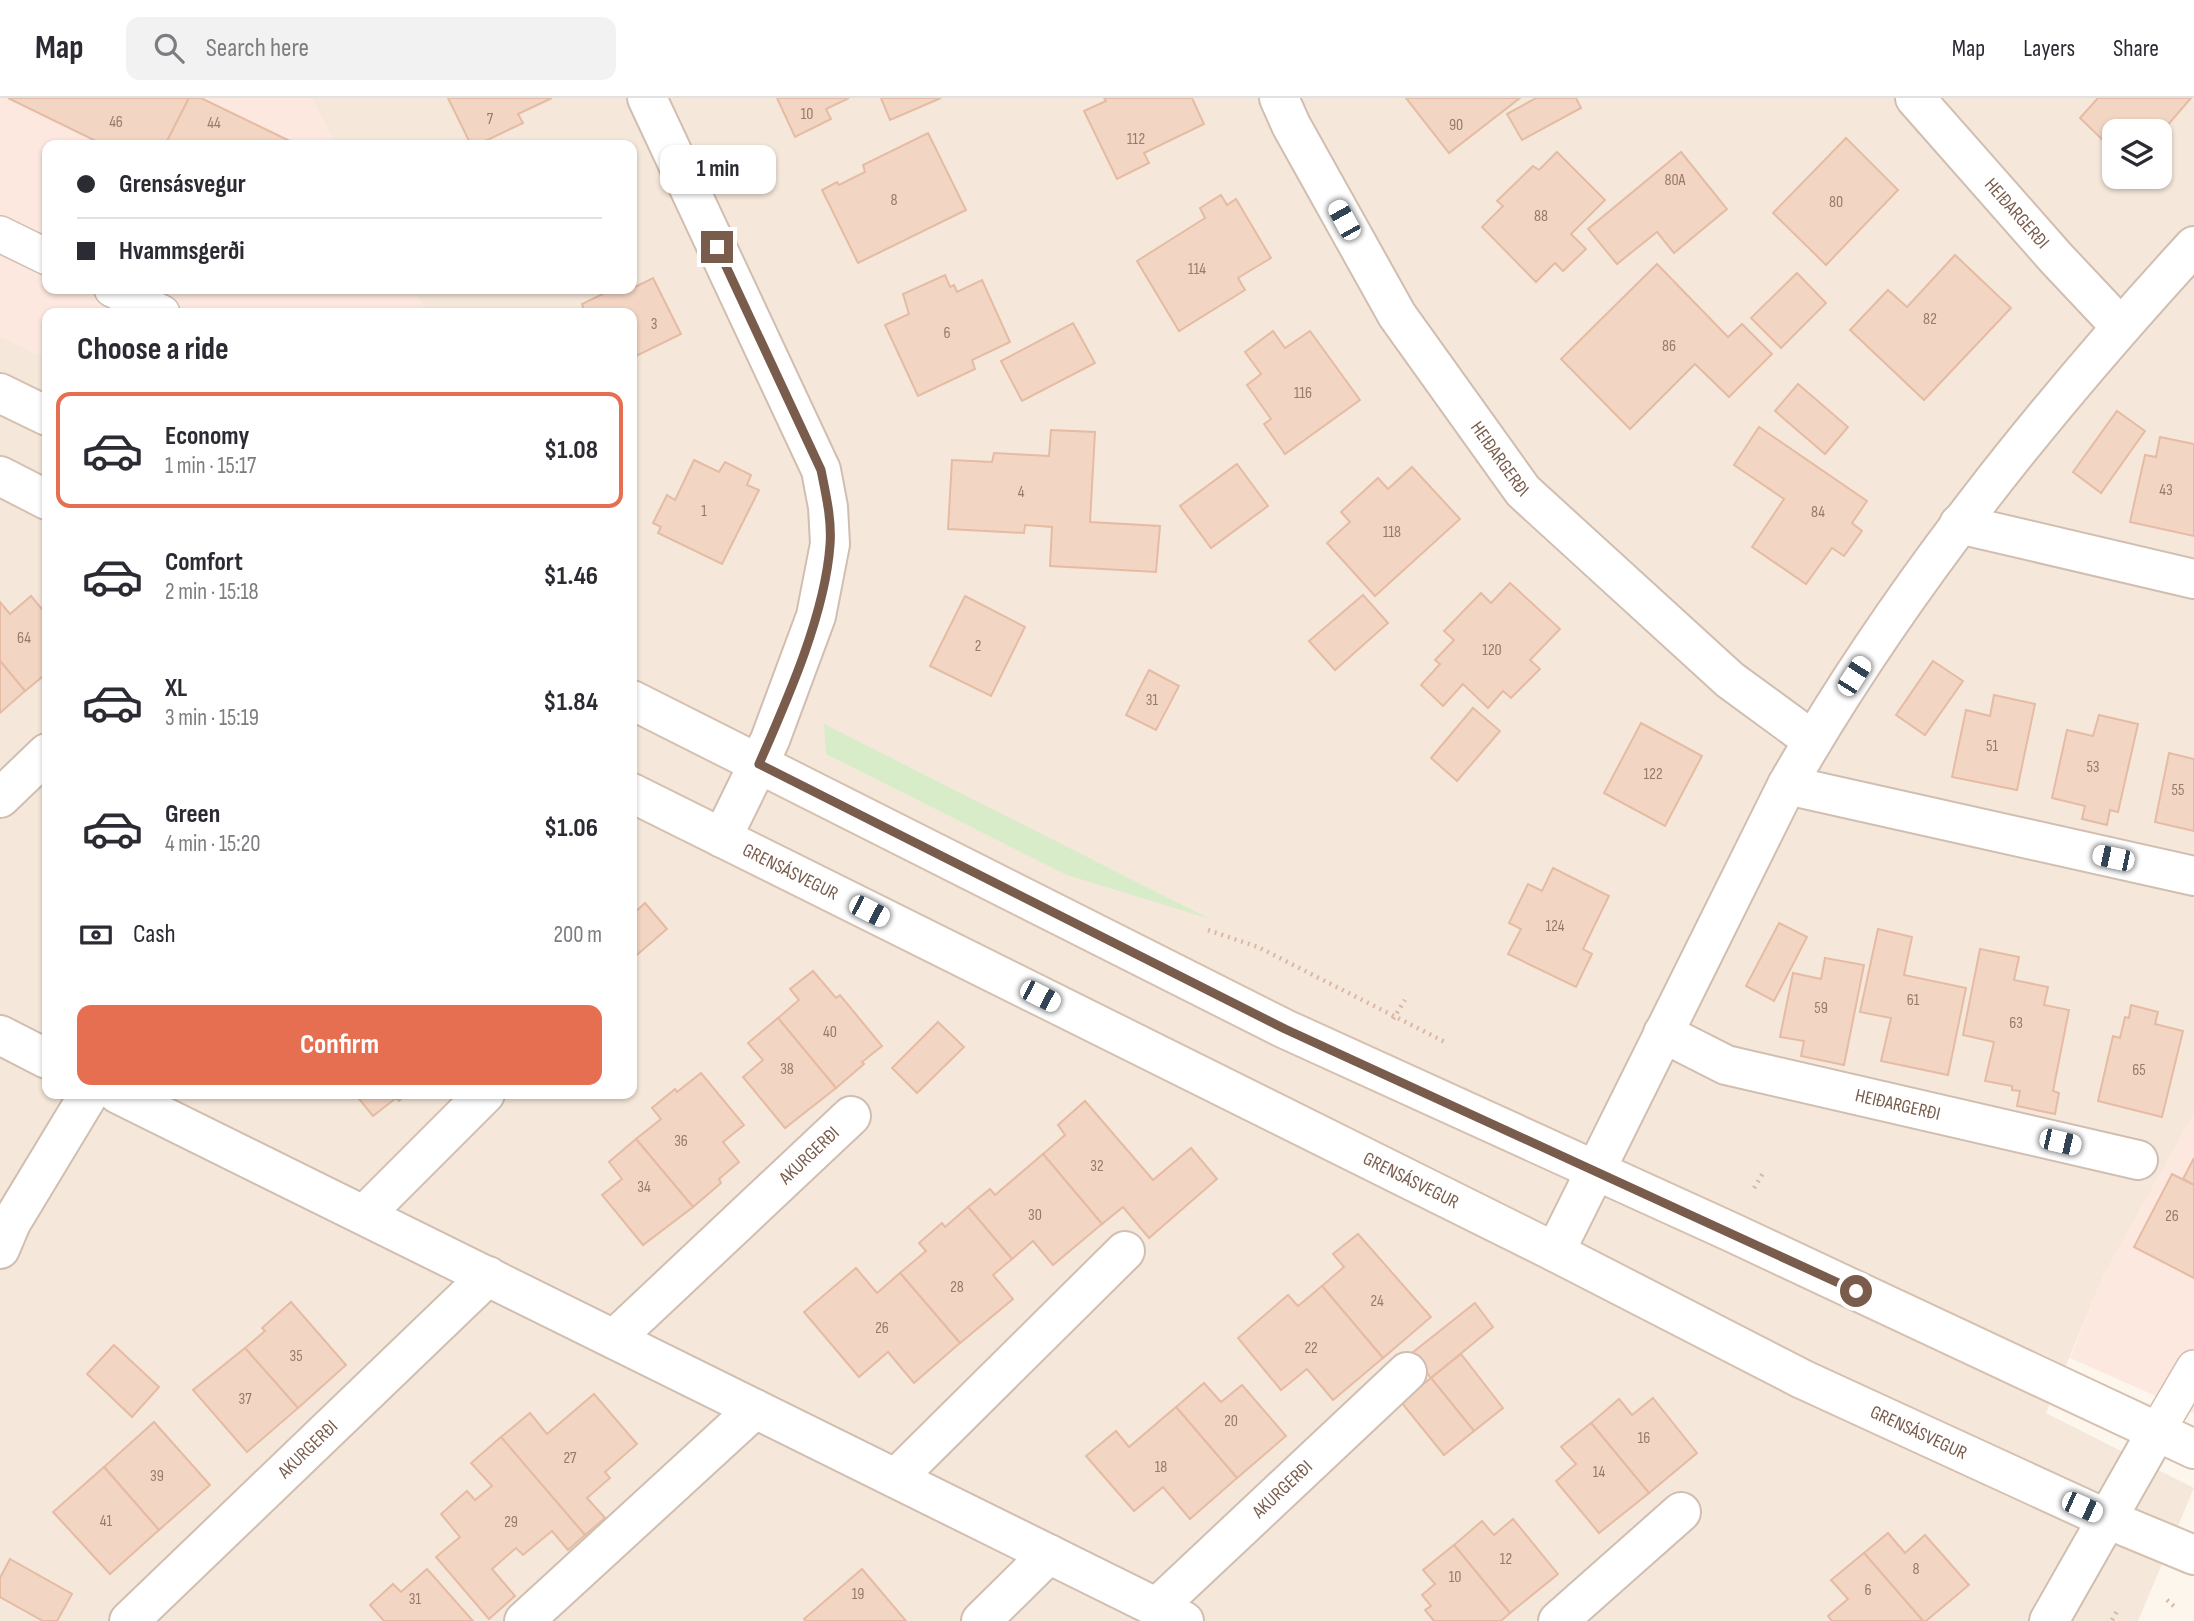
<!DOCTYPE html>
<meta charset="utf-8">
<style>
:root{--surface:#fff;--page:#f2f2f3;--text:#2b2b33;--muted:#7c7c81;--line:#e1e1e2;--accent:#e76f51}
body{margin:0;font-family:"Sofia Sans Condensed",sans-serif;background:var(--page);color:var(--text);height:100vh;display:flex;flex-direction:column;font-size:26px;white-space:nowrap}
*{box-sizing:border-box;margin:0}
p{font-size:23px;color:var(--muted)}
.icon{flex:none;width:38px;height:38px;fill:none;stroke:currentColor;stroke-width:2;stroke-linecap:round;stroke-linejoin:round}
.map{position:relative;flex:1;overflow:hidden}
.drawer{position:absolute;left:42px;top:210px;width:595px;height:791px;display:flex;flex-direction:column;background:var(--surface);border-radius:14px;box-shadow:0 2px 5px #0004}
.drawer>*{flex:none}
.banner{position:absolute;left:42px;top:42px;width:595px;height:154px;border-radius:14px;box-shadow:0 2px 5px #0004;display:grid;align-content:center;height:154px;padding:0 35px;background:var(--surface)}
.fabs{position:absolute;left:2102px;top:21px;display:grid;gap:14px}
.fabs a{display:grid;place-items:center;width:70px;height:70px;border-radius:14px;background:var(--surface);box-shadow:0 2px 5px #0004;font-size:35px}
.end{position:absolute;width:32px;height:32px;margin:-16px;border:9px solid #7a5c4d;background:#fff;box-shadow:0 0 0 4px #fff}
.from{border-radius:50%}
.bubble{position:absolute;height:49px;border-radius:14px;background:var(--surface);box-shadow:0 2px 5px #0004;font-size:23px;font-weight:700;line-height:49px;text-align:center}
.car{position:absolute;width:21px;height:42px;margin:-21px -10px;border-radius:9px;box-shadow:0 0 5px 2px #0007;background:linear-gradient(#fff 24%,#345 0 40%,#fff 0 76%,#345 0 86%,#fff 0)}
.banner b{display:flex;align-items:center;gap:24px;height:66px;font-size:26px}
.banner b+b{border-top:2px solid var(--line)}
.banner i{width:18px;height:18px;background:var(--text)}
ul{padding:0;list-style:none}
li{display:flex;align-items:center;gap:21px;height:116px;margin:0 14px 10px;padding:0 21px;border:4px solid transparent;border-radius:14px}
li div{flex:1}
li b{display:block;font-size:26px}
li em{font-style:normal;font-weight:700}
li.current{border-color:var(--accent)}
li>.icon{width:63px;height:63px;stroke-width:1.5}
h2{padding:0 35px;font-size:32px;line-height:84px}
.pay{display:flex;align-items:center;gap:18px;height:77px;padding:0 35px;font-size:26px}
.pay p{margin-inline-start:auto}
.action{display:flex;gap:14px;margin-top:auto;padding:14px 35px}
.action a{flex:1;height:80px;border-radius:14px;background:var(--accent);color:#fff;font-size:28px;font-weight:700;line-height:80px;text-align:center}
header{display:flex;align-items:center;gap:42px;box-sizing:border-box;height:98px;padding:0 35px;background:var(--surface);border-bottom:2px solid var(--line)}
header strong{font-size:33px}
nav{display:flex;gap:38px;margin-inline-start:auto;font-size:24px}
.search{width:490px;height:63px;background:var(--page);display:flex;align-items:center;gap:18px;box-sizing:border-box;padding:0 24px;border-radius:14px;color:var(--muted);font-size:26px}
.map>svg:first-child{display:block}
.residential{fill:#f5e8da;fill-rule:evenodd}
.commercial{fill:#fde8e0}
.green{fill:#d8ecc9}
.building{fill:#f3d5c3;stroke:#e6bba3;stroke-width:2}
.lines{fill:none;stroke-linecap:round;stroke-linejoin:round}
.lane-casing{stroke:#d1beb0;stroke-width:38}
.street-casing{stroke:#d1beb0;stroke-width:42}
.secondary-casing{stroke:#d6c0b0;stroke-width:42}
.path{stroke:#d9b8a5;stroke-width:4.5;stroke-dasharray:2 5;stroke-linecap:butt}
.lane{stroke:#fff;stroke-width:35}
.street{stroke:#fff;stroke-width:38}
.secondary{stroke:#fff;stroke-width:38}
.route{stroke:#7a5c4d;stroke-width:9}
.labels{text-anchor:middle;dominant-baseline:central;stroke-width:6;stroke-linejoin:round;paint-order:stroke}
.number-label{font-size:16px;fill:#987a6a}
.street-label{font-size:19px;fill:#7a5c4d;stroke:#fffaf3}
</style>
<header>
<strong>Map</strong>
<div class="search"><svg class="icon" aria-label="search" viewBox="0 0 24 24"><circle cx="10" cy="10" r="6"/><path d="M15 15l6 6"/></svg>Search here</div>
<nav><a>Map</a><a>Layers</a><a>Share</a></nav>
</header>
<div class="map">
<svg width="2194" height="1523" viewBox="0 0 2194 1523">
<rect width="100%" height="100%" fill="#fdf6ec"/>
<path class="residential" d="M311,0H2194V1016L2104,1177L2046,1315L2194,1390L2138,1523H0V238L47,261V996H632V215H426L413,191H632V47H336ZM2114,33H2160V79H2114Z"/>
<g class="commercial">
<polygon points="0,0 311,0 336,47 47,47 47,191 413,191 426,215 47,215 47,261 0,238"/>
<polygon points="2194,1016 2194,1315 2070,1260 2104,1177"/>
</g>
<polygon class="green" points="824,626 1210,821 1067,777 826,656"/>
<g class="building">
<polygon points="8,0 189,0 165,47 104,47"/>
<polygon points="189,0 201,0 298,47 165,47"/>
<polygon points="448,0 552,0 518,16 523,25 477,47 471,47"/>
<polygon points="777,0 849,0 826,11 831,21 795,39"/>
<polygon points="881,0 941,0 890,22"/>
<polygon points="1104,0 1192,0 1204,26 1144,55 1149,65 1117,81 1084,13 1106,3"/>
<polygon points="1406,0 1520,0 1449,55"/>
<polygon points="1536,0 1576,0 1581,10 1522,42 1507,16"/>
<polygon points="2098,0 2191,0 2160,36 2160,33 2114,33 2114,53 2080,20"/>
<polygon points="928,35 966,112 858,165 822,92 837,84 839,87 865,74 863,67"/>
<polygon points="1846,40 1898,92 1826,167 1773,115"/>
<polygon points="1557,54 1605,102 1571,136 1586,151 1563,173 1555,165 1536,184 1482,129 1503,108 1497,103 1533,68 1539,72"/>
<polygon points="1681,54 1727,111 1674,155 1657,134 1617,166 1588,131"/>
<polygon points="1221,97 1227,107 1236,101 1271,160 1238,180 1245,192 1179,233 1137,163 1205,120 1200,110"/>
<polygon points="1955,157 2011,210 1924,302 1850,232 1888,192 1907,209"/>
<polygon points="1657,166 1728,239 1742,226 1772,256 1729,299 1695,266 1630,331 1561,261"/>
<polygon points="1797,175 1826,205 1781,250 1751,220"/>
<polygon points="945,177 950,189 954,187 957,194 982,182 1010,244 972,262 975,271 918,298 885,227 909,216 903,196"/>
<polygon points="653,180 681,236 632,260 632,215 585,215 582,206 613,191 624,191 625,194"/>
<polygon points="1073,225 1095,265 1022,303 1001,263"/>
<polygon points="1273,233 1285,250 1310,233 1360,302 1285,356 1264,326 1271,321 1247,287 1261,276 1245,254"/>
<polygon points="1798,286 1848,329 1825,356 1775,313"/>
<polygon points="2117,313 2145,333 2101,395 2073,374"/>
<polygon points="1759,329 1867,403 1852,425 1862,433 1844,458 1832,450 1806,486 1752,449 1784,401 1734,367"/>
<polygon points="1051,332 1095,334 1090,424 1160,428 1156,474 1050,468 1052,429 1025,427 1024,435 948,431 952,362 992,364 994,355 1049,358"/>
<polygon points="2160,339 2194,346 2194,438 2130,424 2145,357 2156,359"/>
<polygon points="694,362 719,374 725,364 751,377 747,387 759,392 722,466 658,435 661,429 653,425 667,397 675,402"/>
<polygon points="1237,366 1268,408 1211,450 1180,408"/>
<polygon points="1412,369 1460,421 1375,498 1327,445 1350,424 1341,414 1378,380 1388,391"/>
<polygon points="1510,485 1560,531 1530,562 1540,571 1511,600 1503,593 1488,610 1463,586 1443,608 1421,587 1440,566 1435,562 1454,542 1444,533 1481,495 1491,505"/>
<polygon points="1363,497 1388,525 1335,572 1309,543"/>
<polygon points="31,498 47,517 47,575 25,593 0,563 0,504 10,516"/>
<polygon points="965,498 1025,529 991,598 930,568"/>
<polygon points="0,563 25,593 0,615"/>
<polygon points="1933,563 1963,583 1925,637 1896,617"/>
<polygon points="1149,572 1179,588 1156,632 1126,617"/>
<polygon points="1994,597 2035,606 2017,692 1952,679 1966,612 1990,618"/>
<polygon points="1473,610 1500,633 1457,683 1431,660"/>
<polygon points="2099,617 2138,626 2118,714 2110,712 2107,727 2082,721 2085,708 2052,700 2067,632 2093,638"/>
<polygon points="1641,625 1702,658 1665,728 1604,695"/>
<polygon points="2169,655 2194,661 2194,733 2155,724"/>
<polygon points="1553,770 1609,798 1583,851 1592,856 1576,889 1508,856 1521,831 1509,825 1528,786 1542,793"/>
<polygon points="645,805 667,831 632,861 632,817"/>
<polygon points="1779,825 1807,839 1774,903 1746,888"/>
<polygon points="1878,831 1912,839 1904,877 1966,890 1948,977 1881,963 1891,920 1860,914"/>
<polygon points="1980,851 2019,859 2014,882 2048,889 2044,907 2069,912 2053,993 2059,995 2055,1016 2017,1008 2020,993 2012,992 2012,988 1985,983 1994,944 1963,937"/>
<polygon points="1825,860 1864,867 1844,967 1801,958 1804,943 1780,939 1793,875 1821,881"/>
<polygon points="813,873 836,900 840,897 882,948 862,964 864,966 836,990 778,920 799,902 790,891"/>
<polygon points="2131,907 2158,914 2155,926 2183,933 2162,1019 2098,1003 2113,938 2120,940 2125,919 2129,920"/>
<polygon points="778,920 836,990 785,1030 743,979 763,962 748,945"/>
<polygon points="938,924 964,949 917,995 892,970"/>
<polygon points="701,975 744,1027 723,1044 739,1064 719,1081 721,1085 693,1109 636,1041 661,1021 652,1010 675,991 677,994"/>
<polygon points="355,996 407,996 399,1003 396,1000 373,1018"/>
<polygon points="1085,1003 1153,1082 1191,1050 1217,1081 1149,1140 1123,1109 1102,1126 1043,1056 1065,1037 1058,1027"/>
<polygon points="636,1041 693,1109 643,1147 602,1097 622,1081 609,1064"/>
<polygon points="1043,1056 1102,1126 1053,1167 1033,1143 1012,1161 968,1109 990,1091 995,1097"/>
<polygon points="2194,1060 2194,1087 2183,1081"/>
<polygon points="2172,1076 2194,1087 2194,1180 2134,1149"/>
<polygon points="968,1109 1012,1161 993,1177 1013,1201 960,1245 900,1175 926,1153 919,1145 942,1125 945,1129"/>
<polygon points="1358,1136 1431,1219 1383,1260 1322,1188 1344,1169 1333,1156"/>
<polygon points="856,1170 877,1195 900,1175 960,1245 914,1285 888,1254 859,1279 804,1214"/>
<polygon points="1322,1188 1383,1260 1333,1302 1307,1271 1281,1292 1238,1240 1288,1197 1298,1208"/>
<polygon points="291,1204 346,1267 298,1310 245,1250 265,1233 262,1230"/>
<polygon points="1475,1205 1493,1229 1431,1280 1412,1255"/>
<polygon points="114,1247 159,1289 132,1319 87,1276"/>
<polygon points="245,1250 298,1310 247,1354 193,1292"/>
<polygon points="1461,1256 1503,1310 1474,1333 1431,1280"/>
<polygon points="1431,1280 1474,1333 1444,1357 1401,1304"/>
<polygon points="1204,1285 1221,1304 1242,1287 1286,1338 1237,1380 1176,1309"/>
<polygon points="594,1296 637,1346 605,1374 610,1380 587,1400 605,1420 585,1437 501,1339 530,1315 547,1336"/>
<polygon points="1653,1300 1697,1355 1649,1395 1591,1325 1619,1301 1632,1317"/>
<polygon points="1176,1309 1237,1380 1190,1421 1163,1389 1134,1413 1086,1358 1116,1333 1129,1349"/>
<polygon points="154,1324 210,1387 159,1432 104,1369"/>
<polygon points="1591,1325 1649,1395 1599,1435 1556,1383 1576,1366 1561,1349"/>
<polygon points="501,1339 585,1437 568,1452 552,1433 523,1457 516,1450 492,1471 515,1498 489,1521 436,1459 460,1439 441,1416 467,1393 475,1402 492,1388 471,1365"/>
<polygon points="104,1369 159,1432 110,1476 53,1414"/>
<polygon points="1513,1421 1558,1476 1510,1515 1454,1447 1482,1423 1494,1437"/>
<polygon points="1888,1435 1905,1455 1925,1437 1969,1487 1926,1523 1923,1523 1864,1455"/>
<polygon points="1454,1447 1510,1515 1501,1523 1434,1523 1425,1512 1431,1508 1422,1497 1435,1486 1423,1472"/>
<polygon points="1864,1455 1923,1523 1832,1523 1828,1518 1848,1501 1831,1482"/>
<polygon points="10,1461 72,1496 57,1523 43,1523 0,1499 0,1480"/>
<polygon points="427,1471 473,1523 384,1523 370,1507 393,1486 401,1494"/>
<polygon points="862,1471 906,1523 806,1523 804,1521"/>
</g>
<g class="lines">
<g class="lane-casing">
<g id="lane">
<polyline points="0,136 47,159"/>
<polyline points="112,191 162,215"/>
<polyline points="2157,1333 2194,1270"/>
</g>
</g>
<g class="street-casing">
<g id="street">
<polyline points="647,0 821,372 828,409 830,446 816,518 770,642 722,740"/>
<path id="s1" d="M1279,0L1291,27L1397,217L1523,393L1730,582L1812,642"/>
<path id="s2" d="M1915,0L2056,160L2120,228"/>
<polyline points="1959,426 2194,481"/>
<polyline points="1787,687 2194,778"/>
<polyline points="0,700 47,655"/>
<path id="s3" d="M1663,935L1726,967L2138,1062"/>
<polyline points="0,937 47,961"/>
<polyline points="118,996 1184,1523"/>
<polyline points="364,1117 485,996"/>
<polyline points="0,1151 11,1125 89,996"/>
<path d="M1555,1154L1787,687C1899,491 2042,314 2194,148"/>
<path id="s4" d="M614,1241L851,1018"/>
<polyline points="896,1380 1125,1153"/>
<path id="s5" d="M1157,1509L1407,1274"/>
<path id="s6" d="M129,1523L488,1178"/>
<polyline points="524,1523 755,1311"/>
<polyline points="981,1523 1049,1456"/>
<polyline points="1558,1523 1681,1414"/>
<polyline points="2049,1523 2157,1333"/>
</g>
</g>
<g class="secondary-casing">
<g id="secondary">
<polyline points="0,295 47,318"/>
<polyline points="0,378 47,402"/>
<polyline points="632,602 1285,931 1731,1134 2194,1351"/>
<path id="s7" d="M632,695L1555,1154L1802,1281L2107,1421L2194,1457"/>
</g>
</g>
<g class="path">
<polyline points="1208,832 1258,849 1447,945"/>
<polyline points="1393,921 1405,902"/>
<polyline points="1754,1090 1763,1075"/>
<polyline points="2167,1502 2177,1511"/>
<polyline points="2112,1522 2119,1510"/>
</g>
<use href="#lane" class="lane"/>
<use href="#street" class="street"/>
<use href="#secondary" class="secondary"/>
</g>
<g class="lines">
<path class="route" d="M717,149L821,372C826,397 832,422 830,447C825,517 787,602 759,666L1285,931L1856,1193"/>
</g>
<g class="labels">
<g class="number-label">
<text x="807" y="16">10</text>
<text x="490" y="21">7</text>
<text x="116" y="24">46</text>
<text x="214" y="25">44</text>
<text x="1456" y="27">90</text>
<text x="1136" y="41">112</text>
<text x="1675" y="82">80A</text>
<text x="894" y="102">8</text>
<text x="1836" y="104">80</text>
<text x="1541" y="118">88</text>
<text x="1197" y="171">114</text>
<text x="1930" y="221">82</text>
<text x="654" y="226">3</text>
<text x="947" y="235">6</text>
<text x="1669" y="248">86</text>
<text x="1303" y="295">116</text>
<text x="2166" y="392">43</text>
<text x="1021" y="394">4</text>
<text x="704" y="413">1</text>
<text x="1818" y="414">84</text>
<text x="1392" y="434">118</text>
<text x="24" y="540">64</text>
<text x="978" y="548">2</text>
<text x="1492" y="552">120</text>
<text x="1152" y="602">31</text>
<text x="1992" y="648">51</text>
<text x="2093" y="669">53</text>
<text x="1653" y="676">122</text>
<text x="2178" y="692">55</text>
<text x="1555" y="828">124</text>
<text x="1913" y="902">61</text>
<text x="1821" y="910">59</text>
<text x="2016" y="925">63</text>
<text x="830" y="934">40</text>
<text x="787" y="971">38</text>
<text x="2139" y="972">65</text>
<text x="681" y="1043">36</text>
<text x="1097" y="1068">32</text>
<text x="644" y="1089">34</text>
<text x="1035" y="1117">30</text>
<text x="2172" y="1118">26</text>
<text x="957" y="1189">28</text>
<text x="1377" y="1203">24</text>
<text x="882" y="1230">26</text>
<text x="1311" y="1250">22</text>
<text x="296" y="1258">35</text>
<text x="245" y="1301">37</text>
<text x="1231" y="1323">20</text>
<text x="1644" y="1340">16</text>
<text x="570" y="1360">27</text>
<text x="1161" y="1369">18</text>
<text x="1599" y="1374">14</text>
<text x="157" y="1378">39</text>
<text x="106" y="1423">41</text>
<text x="511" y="1424">29</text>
<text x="1506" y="1461">12</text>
<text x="1916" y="1471">8</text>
<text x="1455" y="1479">10</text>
<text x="1868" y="1492">6</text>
<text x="858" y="1496">19</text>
<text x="415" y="1501">31</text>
</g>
<g class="street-label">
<text stroke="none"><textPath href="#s2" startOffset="154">HEIÐARGERÐI</textPath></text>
<text stroke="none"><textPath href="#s1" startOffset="424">HEIÐARGERÐI</textPath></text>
<text stroke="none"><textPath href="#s7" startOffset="177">GRENSÁSVEGUR</textPath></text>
<text stroke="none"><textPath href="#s3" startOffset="247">HEIÐARGERÐI</textPath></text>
<text stroke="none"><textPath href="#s4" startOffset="268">AKURGERÐI</textPath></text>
<text stroke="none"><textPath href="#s7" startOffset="870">GRENSÁSVEGUR</textPath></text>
<text stroke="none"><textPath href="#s7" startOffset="1437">GRENSÁSVEGUR</textPath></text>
<text stroke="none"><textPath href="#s6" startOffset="248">AKURGERÐI</textPath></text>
<text stroke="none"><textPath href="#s5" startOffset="172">AKURGERÐI</textPath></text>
</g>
</g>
</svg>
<div class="fabs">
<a><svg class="icon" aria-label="layers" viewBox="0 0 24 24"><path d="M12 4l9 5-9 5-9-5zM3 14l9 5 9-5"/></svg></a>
</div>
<i class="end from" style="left:1856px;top:1193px"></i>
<i class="end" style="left:717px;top:149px"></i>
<div class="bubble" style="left:660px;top:47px;width:116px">1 min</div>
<i class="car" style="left:1344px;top:122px;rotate:331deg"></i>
<i class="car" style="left:1854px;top:578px;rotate:33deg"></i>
<i class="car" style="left:2113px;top:760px;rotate:282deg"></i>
<i class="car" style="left:869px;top:813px;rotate:117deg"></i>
<i class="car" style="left:1040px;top:898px;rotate:117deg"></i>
<i class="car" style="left:2060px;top:1044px;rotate:103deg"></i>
<i class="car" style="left:2082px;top:1409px;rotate:114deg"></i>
<div class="banner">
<b><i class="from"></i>Grensásvegur</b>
<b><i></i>Hvammsgerði</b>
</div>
<section class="drawer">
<h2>Choose a ride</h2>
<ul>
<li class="current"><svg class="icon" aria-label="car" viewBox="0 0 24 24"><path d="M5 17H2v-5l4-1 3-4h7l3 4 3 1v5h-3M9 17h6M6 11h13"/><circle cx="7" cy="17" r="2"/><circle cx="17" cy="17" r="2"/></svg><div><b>Economy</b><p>1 min · 15:17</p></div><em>$1.08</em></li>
<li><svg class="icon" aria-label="car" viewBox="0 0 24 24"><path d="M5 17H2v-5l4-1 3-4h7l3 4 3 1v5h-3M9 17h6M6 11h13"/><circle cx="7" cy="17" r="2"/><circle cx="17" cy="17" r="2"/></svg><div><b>Comfort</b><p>2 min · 15:18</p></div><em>$1.46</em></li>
<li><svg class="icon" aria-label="car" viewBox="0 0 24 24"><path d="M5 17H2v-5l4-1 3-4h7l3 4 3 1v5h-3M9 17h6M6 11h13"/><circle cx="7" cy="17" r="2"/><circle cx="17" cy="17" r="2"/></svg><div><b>XL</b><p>3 min · 15:19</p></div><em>$1.84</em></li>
<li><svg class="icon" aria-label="car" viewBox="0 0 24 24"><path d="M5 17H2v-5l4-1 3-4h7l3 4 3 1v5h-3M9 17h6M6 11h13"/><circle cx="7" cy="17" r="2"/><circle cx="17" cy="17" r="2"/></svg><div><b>Green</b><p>4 min · 15:20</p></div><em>$1.06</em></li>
</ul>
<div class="pay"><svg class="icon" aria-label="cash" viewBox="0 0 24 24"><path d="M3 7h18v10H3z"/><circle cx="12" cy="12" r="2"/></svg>Cash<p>200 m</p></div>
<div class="action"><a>Confirm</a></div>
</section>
</div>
